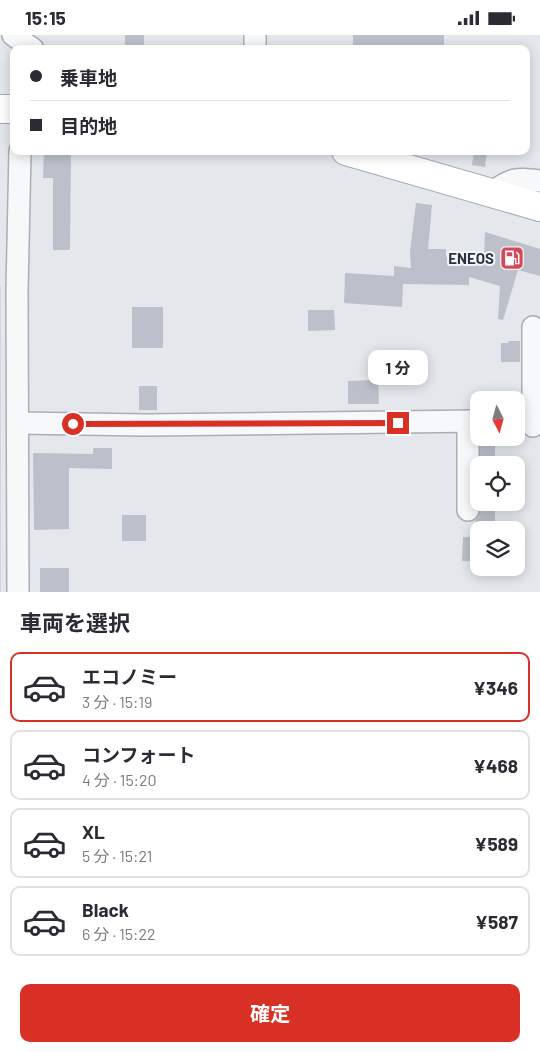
<!DOCTYPE html>
<html lang="ja">
<meta charset="utf-8">
<style>
:root{--surface:#fff;--page:#f7f7f7;--text:#2b2b33;--muted:#7c7c81;--line:#e1e1e2;--accent:#d93025}
body{margin:0;font-family:Barlow,"Noto Sans JP",sans-serif;background:var(--page);color:var(--text);height:100vh;display:flex;flex-direction:column;font-size:19px;white-space:nowrap}
*{box-sizing:border-box;margin:0}
p{font-size:16px;color:var(--muted)}
.icon{flex:none;width:28px;height:28px;fill:none;stroke:currentColor;stroke-width:2;stroke-linecap:round;stroke-linejoin:round}
.map{position:relative;height:557px;overflow:hidden}
.drawer{display:flex;flex-direction:column;background:var(--surface);flex:1}
.drawer>*{flex:none}
.top-card{position:absolute;left:10px;top:10px;width:520px;height:110px;border-radius:10px;box-shadow:0 2px 12px #0003;display:grid;align-content:center;height:110px;padding:0 20px;background:var(--surface)}
.needle{width:32px;rotate:174deg}
.buttons{position:absolute;left:470px;top:356px;display:grid;gap:10px}
.buttons a{display:grid;place-items:center;width:55px;height:55px;border-radius:10px;background:var(--surface);box-shadow:0 2px 12px #0003;font-size:25px}
.end{position:absolute;width:22px;height:22px;margin:-11px;border:6px solid #d93025;background:#fff;box-shadow:0 0 0 2px #fff}
.from{border-radius:50%}
.bubble{position:absolute;height:35px;border-radius:10px;background:var(--surface);box-shadow:0 2px 12px #0003;font-size:16px;font-weight:700;line-height:35px;text-align:center}
.top-card b{display:flex;align-items:center;gap:18px;height:48px;font-size:19px}
.top-card b+b{border-top:1px solid var(--line)}
.top-card i{width:12px;height:12px;background:var(--text)}
ul{padding:0;list-style:none}
li{display:flex;align-items:center;gap:15px;height:70px;margin:0 10px 8px;padding:0 10px;border:2px solid var(--line);border-radius:10px}
li div{flex:1}
li b{display:block;font-size:19px}
li em{font-style:normal;font-weight:700}
li.active{border-color:var(--accent)}
li>.icon{width:45px;height:45px;stroke-width:1.5}
h2{padding:0 20px;font-size:22px;line-height:60px}
.cta{display:flex;gap:10px;margin-top:auto;padding:10px 20px}
.cta a{flex:1;height:58px;border-radius:10px;background:var(--accent);color:#fff;font-size:20px;font-weight:700;line-height:58px;text-align:center}
.status{display:flex;justify-content:space-between;align-items:center;height:35px;padding:0 25px;background:var(--surface);direction:ltr}
.status svg{height:14px;fill:currentColor}
.map>svg:first-child{display:block}
.built{fill:#d2d6de}
.building{fill:#bbc0ca}
.lines{fill:none;stroke-linecap:round;stroke-linejoin:round}
.minor-casing{stroke:#a9aeb7;stroke-width:24}
.major-casing{stroke:#a3abb8;stroke-width:30}
.minor{stroke:#f7f8fa;stroke-width:21}
.major{stroke:#fff;stroke-width:28}
.route{stroke:#d93025;stroke-width:6}
.labels{text-anchor:middle;dominant-baseline:central;stroke-width:4;stroke-linejoin:round;paint-order:stroke}
.poi-label{font-size:15px;font-weight:bold;fill:#2b3445;stroke:#f4f6f9;text-anchor:end}
</style>
<div class="status"><b>15:15</b><svg viewBox="0 0 49 12"><path d="M0 12V9h3v3zM5 12V6h3v6zM10 12V3h3v9zM15 12V0h3v12zM26 1h20v11H26zM47 4h2v5h-2z"/></svg></div>
<div class="map">
<svg width="540" height="557" viewBox="0 0 540 557">
<rect width="100%" height="100%" fill="#e4e7ec"/>
<rect class="built" x="0" y="251" width="1" height="306"/>
<g class="building">
<rect x="125" y="0" width="19" height="14"/>
<rect x="353" y="0" width="91" height="14"/>
<polygon points="44,116 71,116 70,215 53,215 53,143 43,143"/>
<polygon points="474,116 487,116 485,132 472,130"/>
<polygon points="416,168 432,170 428,214 446,214 446,222 484,221 485,197 540,214 540,241 518,235 503,285 498,284 500,251 469,242 469,250 403,249 402,272 344,268 345,238 394,241 394,231 411,233 410,216"/>
<rect x="132" y="272" width="31" height="41"/>
<polygon points="308,275 334,275 335,295 308,296"/>
<polygon points="509,306 520,306 520,327 501,327 501,308 508,308"/>
<polygon points="378,345 379,369 348,369 348,346"/>
<rect x="139" y="351" width="18" height="24"/>
<rect x="480" y="402" width="15" height="28"/>
<polygon points="93,413 112,413 112,434 69,433 69,494 34,495 33,418 93,419"/>
<polygon points="480,468 495,468 495,487 474,487 479,481"/>
<rect x="122" y="480" width="24" height="26"/>
<polygon points="463,502 479,502 479,526 462,526"/>
<rect x="40" y="533" width="29" height="24"/>
</g>
<g class="lines">
<g class="minor-casing">
<g id="minor">
<polyline points="13,0 33,14"/>
<polyline points="255,14 255,0"/>
<path d="M491,158C513,143 514,143 540,146"/>
<polyline points="18,388 146,390 479,386"/>
<polyline points="533,391 533,292"/>
<polyline points="468,475 468,386"/>
<polyline points="18,557 17,256 20,116"/>
</g>
</g>
<g class="major-casing">
<g id="major">
<polyline points="0,74 14,74"/>
<polyline points="346,116 540,172"/>
</g>
</g>
<use href="#minor" class="minor"/>
<use href="#major" class="major"/>
</g>
<g class="lines">
<polyline class="route" points="73,389 398,388"/>
</g>
<defs>
<g id="fuel-square" transform="scale(1.25)"><rect x="-9" y="-9" width="18" height="18" rx="4" fill="#d1495b" stroke="#f4f6f9"/><path d="M-5.5-6h7V0h2V4h1.3V-2.5L3-4.5l.8-.8L6-3V5H2.5V1h-1V6h-7ZM-4.2-4.7v3.2H.2V-4.7Z" fill="#fff"/></g>
</defs>
<g fill-rule="evenodd">
<use href="#fuel-square" x="512" y="223"/>
</g>
<g class="labels">
<g class="poi-label">
<text x="494" y="223">ENEOS</text>
</g>
</g>
</svg>
<div class="buttons">
<a><svg class="needle" viewBox="-14 -14 28 28"><path d="M0-13l5 13h-10z" fill="#e53935"/><path d="M0 13l5-13h-10z" fill="#7c7c81"/></svg></a>
<a><svg class="icon" aria-label="locate" viewBox="0 0 24 24"><circle cx="12" cy="12" r="6"/><path d="M12 2v4M12 18v4M2 12h4M18 12h4"/></svg></a>
<a><svg class="icon" aria-label="layers" viewBox="0 0 24 24"><path d="M12 4l9 5-9 5-9-5zM3 14l9 5 9-5"/></svg></a>
</div>
<i class="end from" style="left:73px;top:389px"></i>
<i class="end" style="left:398px;top:388px"></i>
<div class="bubble" style="left:368px;top:315px;width:60px">1 分</div>
<div class="top-card">
<b><i class="from"></i>乗車地</b>
<b><i></i>目的地</b>
</div>
</div>
<section class="drawer">
<h2>車両を選択</h2>
<ul>
<li class="active"><svg class="icon" aria-label="car" viewBox="0 0 24 24"><path d="M5 17H2v-5l4-1 3-4h7l3 4 3 1v5h-3M9 17h6M6 11h13"/><circle cx="7" cy="17" r="2"/><circle cx="17" cy="17" r="2"/></svg><div><b>エコノミー</b><p>3 分 · 15:19</p></div><em>¥346</em></li>
<li><svg class="icon" aria-label="car" viewBox="0 0 24 24"><path d="M5 17H2v-5l4-1 3-4h7l3 4 3 1v5h-3M9 17h6M6 11h13"/><circle cx="7" cy="17" r="2"/><circle cx="17" cy="17" r="2"/></svg><div><b>コンフォート</b><p>4 分 · 15:20</p></div><em>¥468</em></li>
<li><svg class="icon" aria-label="car" viewBox="0 0 24 24"><path d="M5 17H2v-5l4-1 3-4h7l3 4 3 1v5h-3M9 17h6M6 11h13"/><circle cx="7" cy="17" r="2"/><circle cx="17" cy="17" r="2"/></svg><div><b>XL</b><p>5 分 · 15:21</p></div><em>¥589</em></li>
<li><svg class="icon" aria-label="car" viewBox="0 0 24 24"><path d="M5 17H2v-5l4-1 3-4h7l3 4 3 1v5h-3M9 17h6M6 11h13"/><circle cx="7" cy="17" r="2"/><circle cx="17" cy="17" r="2"/></svg><div><b>Black</b><p>6 分 · 15:22</p></div><em>¥587</em></li>
</ul>
<div class="cta"><a>確定</a></div>
</section>
